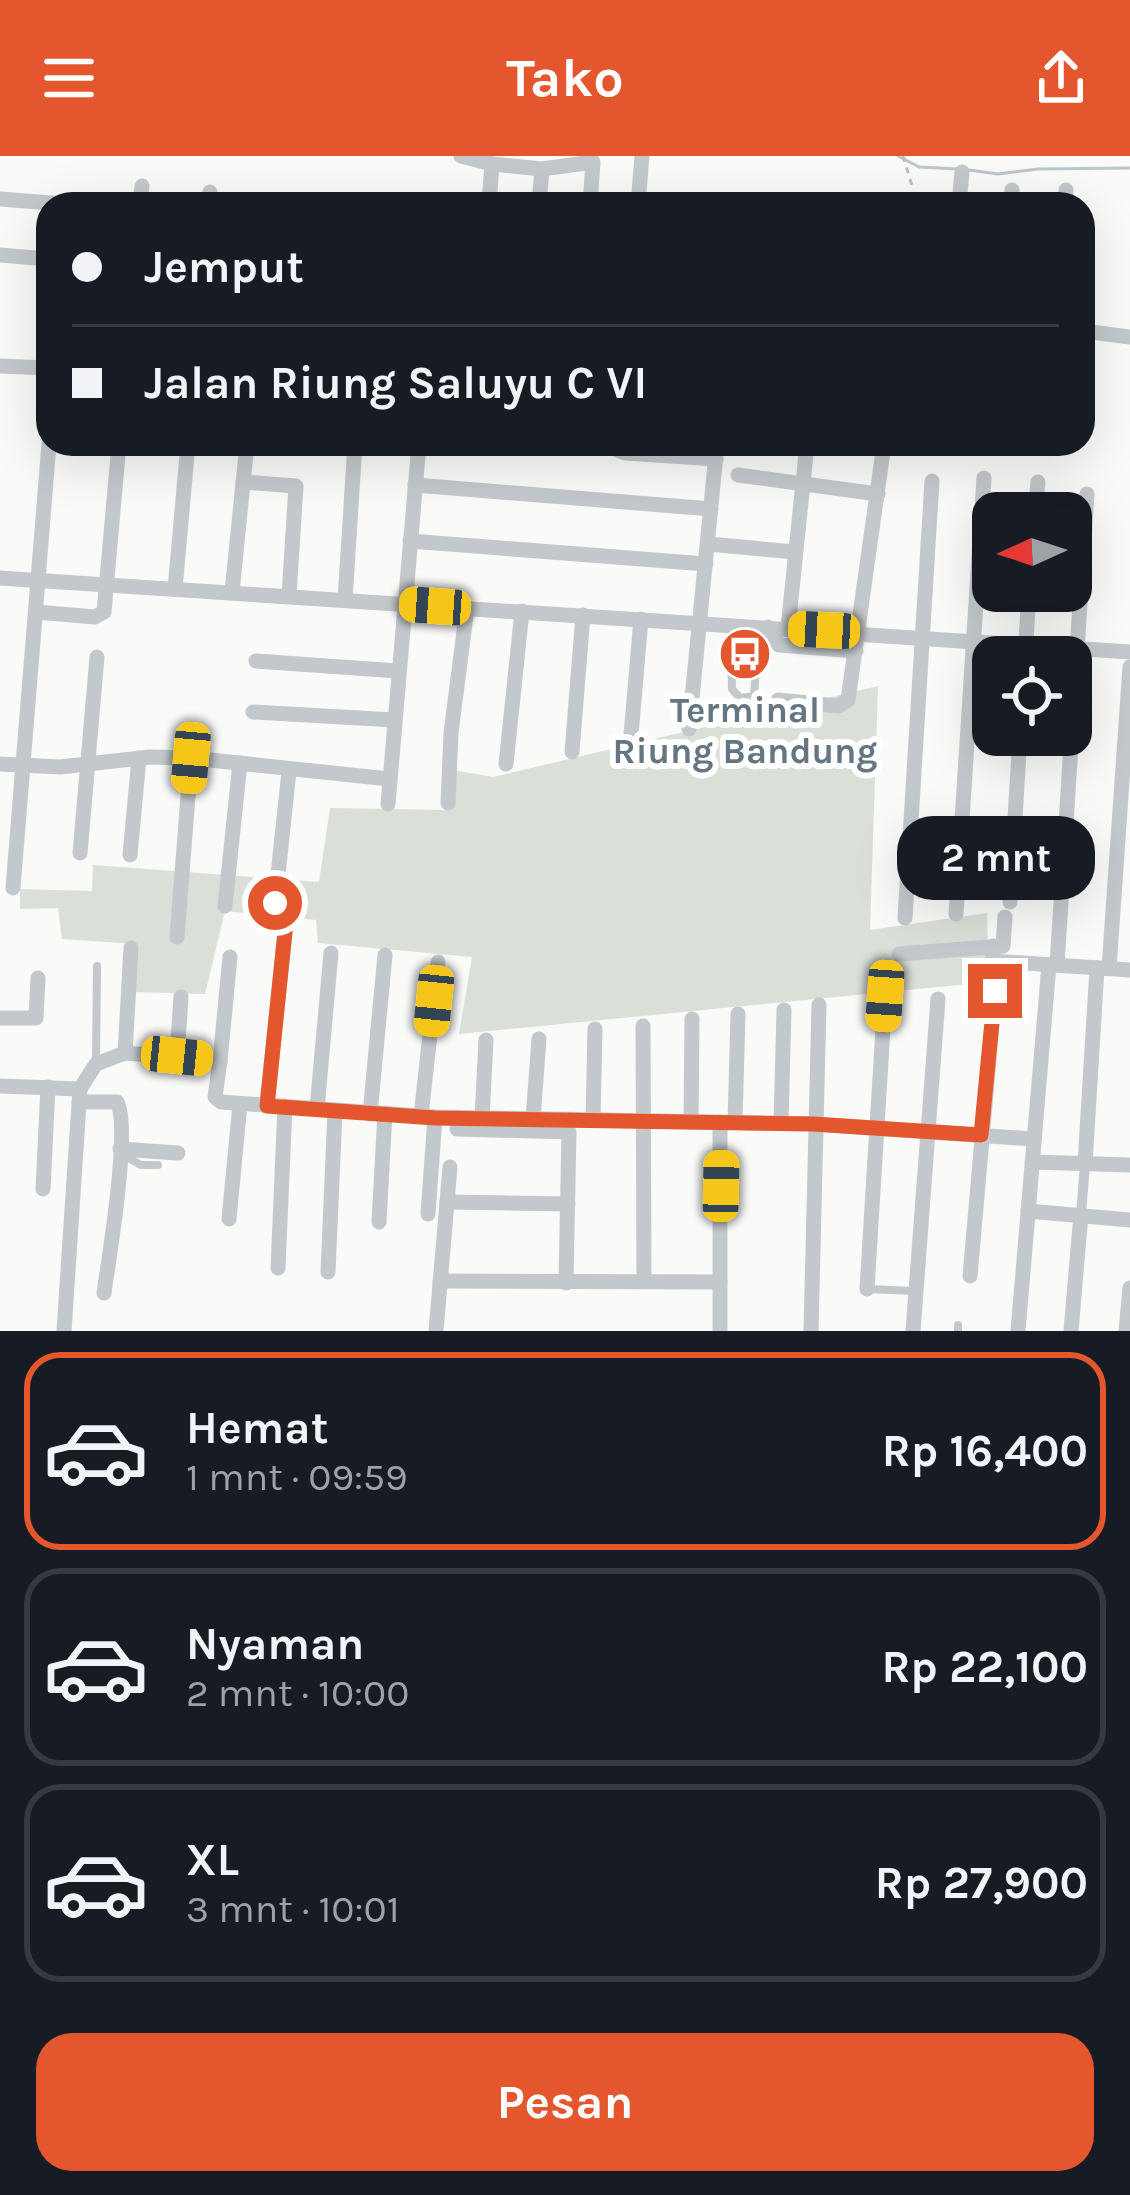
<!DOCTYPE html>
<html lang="id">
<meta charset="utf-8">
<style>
:root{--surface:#171b24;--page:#242831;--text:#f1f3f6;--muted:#9ea1a6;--line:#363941;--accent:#e4572e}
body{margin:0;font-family:Karla,sans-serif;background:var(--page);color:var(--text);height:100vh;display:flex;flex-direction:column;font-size:45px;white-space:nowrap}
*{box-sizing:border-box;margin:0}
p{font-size:39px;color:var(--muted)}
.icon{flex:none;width:66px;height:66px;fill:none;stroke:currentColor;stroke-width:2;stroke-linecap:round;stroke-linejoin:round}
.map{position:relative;height:1175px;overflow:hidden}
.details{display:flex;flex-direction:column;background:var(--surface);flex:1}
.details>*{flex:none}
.banner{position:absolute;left:36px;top:36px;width:1059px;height:264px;border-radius:36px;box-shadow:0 12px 48px #0002;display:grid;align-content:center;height:264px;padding:0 36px;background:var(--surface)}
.needle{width:78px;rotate:267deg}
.tools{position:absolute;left:972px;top:336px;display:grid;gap:24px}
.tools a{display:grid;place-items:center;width:120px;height:120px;border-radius:24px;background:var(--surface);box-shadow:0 12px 48px #0002;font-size:60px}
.end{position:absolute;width:54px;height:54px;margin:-27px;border:15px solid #e4572e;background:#fff;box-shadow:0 0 0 6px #fff}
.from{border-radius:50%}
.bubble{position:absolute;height:84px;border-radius:36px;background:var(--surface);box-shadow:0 12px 48px #0002;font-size:39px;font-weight:700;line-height:84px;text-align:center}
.car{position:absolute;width:36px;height:72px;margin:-36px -18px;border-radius:15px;box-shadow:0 0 9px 3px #0007;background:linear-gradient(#f5c518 24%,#345 0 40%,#f5c518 0 76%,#345 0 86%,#f5c518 0)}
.banner b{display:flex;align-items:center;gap:42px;height:114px;font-size:45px}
.banner b+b{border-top:3px solid var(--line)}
.banner i{width:30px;height:30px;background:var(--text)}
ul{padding:21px 0 0;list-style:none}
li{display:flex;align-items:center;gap:36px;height:198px;margin:0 24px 18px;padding:0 12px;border:6px solid var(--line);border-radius:36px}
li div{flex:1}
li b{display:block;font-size:45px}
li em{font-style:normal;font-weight:700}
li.current{border-color:var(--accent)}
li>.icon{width:108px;height:108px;stroke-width:1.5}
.button{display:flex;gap:24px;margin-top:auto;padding:24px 36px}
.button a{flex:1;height:138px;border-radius:36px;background:var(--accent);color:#fff;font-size:48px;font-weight:700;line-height:138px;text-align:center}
header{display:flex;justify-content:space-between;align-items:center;height:156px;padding:0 36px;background:var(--accent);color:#fff;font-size:54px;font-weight:700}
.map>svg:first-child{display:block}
.green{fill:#dadfd7}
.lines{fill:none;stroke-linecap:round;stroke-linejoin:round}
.stream{stroke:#bbc7cb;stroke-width:3}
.path{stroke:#bbbfc2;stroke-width:3;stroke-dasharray:6 6;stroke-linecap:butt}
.service{stroke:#c3c8cc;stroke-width:8}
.pedestrian{stroke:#c3c8cc;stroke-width:10}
.minor{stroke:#c3c8cc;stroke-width:15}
.route{stroke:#e4572e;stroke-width:15}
.labels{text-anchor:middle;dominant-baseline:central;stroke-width:12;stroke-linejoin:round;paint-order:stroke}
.poi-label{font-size:36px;font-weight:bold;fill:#657683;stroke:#fff}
</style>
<header><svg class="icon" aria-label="menu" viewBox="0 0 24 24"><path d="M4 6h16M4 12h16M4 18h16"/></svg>Tako<svg class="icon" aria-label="share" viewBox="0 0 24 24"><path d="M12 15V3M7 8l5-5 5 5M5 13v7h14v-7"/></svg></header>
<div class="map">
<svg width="1130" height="1175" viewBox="0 0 1130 1175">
<rect width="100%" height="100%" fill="#fafaf8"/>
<polygon class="green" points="878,530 870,774 987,757 989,826 459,878 472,801 318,787 316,764 225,755 205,838 132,836 134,788 62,783 58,752 20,753 20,733 92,735 93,709 319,726 330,652 449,654 452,614 493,621"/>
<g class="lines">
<g class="stream">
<polyline points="898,0 919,11 959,13"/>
<polyline points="969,14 998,18 1038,13 1130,12"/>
</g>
<polyline class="path" points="903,0 913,33"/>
<g class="service">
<polyline points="731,470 732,533 740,542 754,540 759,472"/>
<polyline points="731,486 758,488"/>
<polyline points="96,907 97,810"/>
<polyline points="121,998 141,1009 158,1009"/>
<polyline points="868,1133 913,1135"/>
<polyline points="958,1175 958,1169"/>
</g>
<polyline class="pedestrian" points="1081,1058 1085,1008"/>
<g class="minor">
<polyline points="461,0 492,8 489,48"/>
<polyline points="492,8 542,13 593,6 590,48"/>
<polyline points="0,43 64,48"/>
<polyline points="140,48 142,30"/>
<polyline points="209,48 210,36"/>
<polyline points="539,48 542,13"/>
<polyline points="638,48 642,0"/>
<polyline points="914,48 915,45"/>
<polyline points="959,48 962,16"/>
<polyline points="1011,48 1012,34"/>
<polyline points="1065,48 1066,34"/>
<polyline points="0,99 48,103"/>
<polyline points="1083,175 1130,181"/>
<polyline points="0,210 48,212"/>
<polyline points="618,288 619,295 625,297 716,303"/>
<polyline points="738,319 878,338"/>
<polyline points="243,326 296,330 289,440"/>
<polyline points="415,329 711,353"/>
<polyline points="1035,357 1038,326"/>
<polyline points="410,385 706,408"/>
<polyline points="708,388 795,396"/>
<polyline points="0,422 1130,496"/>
<polyline points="175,433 188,288"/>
<polyline points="232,436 247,288"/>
<polyline points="345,444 355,288"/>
<polyline points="36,456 95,461 104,456 119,288"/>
<polyline points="768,471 779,489 856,495"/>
<polyline points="788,472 807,288"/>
<polyline points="1025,501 1029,435"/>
<polyline points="256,505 398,515"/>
<polyline points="778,544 838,550 848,544 884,288"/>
<polyline points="253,556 394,564"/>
<polyline points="689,573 717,288"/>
<polyline points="631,579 641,463"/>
<polyline points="572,596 583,459"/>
<polyline points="0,608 60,611 150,601 191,602 389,623"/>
<polyline points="506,608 522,455"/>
<polyline points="448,647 451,577 467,452"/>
<polyline points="388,648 419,288"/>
<polyline points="80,697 97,501"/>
<polyline points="130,699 139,602"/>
<polyline points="13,732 49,288"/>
<polyline points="1010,746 1020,579"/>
<polyline points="225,750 240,607"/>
<polyline points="956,758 984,322"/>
<polyline points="905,762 932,325"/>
<polyline points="177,781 191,602"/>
<polyline points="993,790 993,805 1130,814"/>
<polyline points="899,798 1003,790 1005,761"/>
<polyline points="1057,809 1087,338"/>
<polyline points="1109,812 1130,511"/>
<polyline points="0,862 36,862 38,822"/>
<polyline points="643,870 644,1125"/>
<polyline points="125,897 131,792"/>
<polyline points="177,900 181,841"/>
<polyline points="220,905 230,801"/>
<polyline points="0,930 80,933 96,908 125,897 220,905 215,941 221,946 435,961 813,968 1034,983"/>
<path d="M79,946H117C131,972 109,1101 104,1137"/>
<polyline points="267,949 286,767 275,747 289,615"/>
<polyline points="317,953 331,797"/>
<polyline points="370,958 385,799"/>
<polyline points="421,960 438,806"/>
<polyline points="482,962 486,884"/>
<polyline points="533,963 539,883"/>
<polyline points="593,964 595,873"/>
<polyline points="691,966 692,863"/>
<polyline points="735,966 738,858"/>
<polyline points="781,967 784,854"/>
<polyline points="457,973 569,976 566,1127"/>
<polyline points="120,993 178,997"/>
<polyline points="1032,1006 1130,1009"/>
<polyline points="1085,1008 1097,812"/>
<polyline points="43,1033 48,931"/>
<polyline points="447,1046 568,1048"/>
<polyline points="1028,1055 1130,1064"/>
<polyline points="428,1058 435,961"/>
<polyline points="229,1063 240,948"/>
<polyline points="379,1066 385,957"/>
<polyline points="278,1112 285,950"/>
<polyline points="328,1116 335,955"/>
<polyline points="970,1120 995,835 993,805"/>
<polyline points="440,1125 720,1126"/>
<polyline points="867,1133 885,840"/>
<polyline points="64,1175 80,933"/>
<polyline points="436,1175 450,1011"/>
<polyline points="720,1175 720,966"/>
<polyline points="811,1175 819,849"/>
<polyline points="913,1175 938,843"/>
<polyline points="1018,1175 1049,809"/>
<polyline points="1071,1175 1081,1058"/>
<polyline points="1126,1175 1130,1132"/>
</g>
</g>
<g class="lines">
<polyline class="route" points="275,747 286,766 267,950 435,962 813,968 981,979 995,835"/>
</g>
<defs>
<g id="bus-disc" transform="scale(2.7)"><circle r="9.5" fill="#e4572e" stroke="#fff"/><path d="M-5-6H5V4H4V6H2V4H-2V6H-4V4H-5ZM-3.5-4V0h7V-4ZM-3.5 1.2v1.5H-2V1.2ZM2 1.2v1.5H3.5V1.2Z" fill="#fff"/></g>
</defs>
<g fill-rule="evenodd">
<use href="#bus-disc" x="745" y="498"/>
</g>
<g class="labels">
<g class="poi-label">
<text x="745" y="554">Terminal<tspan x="745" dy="41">Riung Bandung</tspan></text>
</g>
</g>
</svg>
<div class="tools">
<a><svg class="needle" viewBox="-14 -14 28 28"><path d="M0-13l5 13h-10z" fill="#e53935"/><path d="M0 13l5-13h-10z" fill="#9ea1a6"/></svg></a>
<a><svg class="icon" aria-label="locate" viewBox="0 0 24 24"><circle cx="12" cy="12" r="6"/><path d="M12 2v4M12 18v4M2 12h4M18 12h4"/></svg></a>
</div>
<i class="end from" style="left:275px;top:747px"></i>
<i class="end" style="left:995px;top:835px"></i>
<div class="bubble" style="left:897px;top:660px;width:198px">2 mnt</div>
<i class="car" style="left:435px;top:450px;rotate:274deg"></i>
<i class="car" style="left:824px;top:474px;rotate:273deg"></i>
<i class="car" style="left:191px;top:602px;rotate:185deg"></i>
<i class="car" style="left:885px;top:840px;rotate:184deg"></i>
<i class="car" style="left:434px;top:845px;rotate:186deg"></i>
<i class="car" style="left:177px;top:900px;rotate:96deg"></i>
<i class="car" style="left:721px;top:1030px;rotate:1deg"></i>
<div class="banner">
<b><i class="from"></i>Jemput</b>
<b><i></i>Jalan Riung Saluyu C VI</b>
</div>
</div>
<section class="details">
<ul>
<li class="current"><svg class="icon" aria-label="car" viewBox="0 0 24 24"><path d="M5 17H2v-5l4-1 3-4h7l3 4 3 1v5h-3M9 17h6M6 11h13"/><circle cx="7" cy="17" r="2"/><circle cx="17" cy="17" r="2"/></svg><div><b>Hemat</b><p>1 mnt · 09:59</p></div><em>Rp 16,400</em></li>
<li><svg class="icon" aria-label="car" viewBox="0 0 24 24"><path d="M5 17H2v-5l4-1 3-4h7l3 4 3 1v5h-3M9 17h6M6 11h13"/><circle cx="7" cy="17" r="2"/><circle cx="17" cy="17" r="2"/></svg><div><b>Nyaman</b><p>2 mnt · 10:00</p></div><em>Rp 22,100</em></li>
<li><svg class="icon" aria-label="car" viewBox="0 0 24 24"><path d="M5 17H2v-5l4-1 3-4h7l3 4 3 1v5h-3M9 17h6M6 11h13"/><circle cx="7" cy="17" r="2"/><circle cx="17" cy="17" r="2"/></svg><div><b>XL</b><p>3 mnt · 10:01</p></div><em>Rp 27,900</em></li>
</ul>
<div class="button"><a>Pesan</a></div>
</section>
